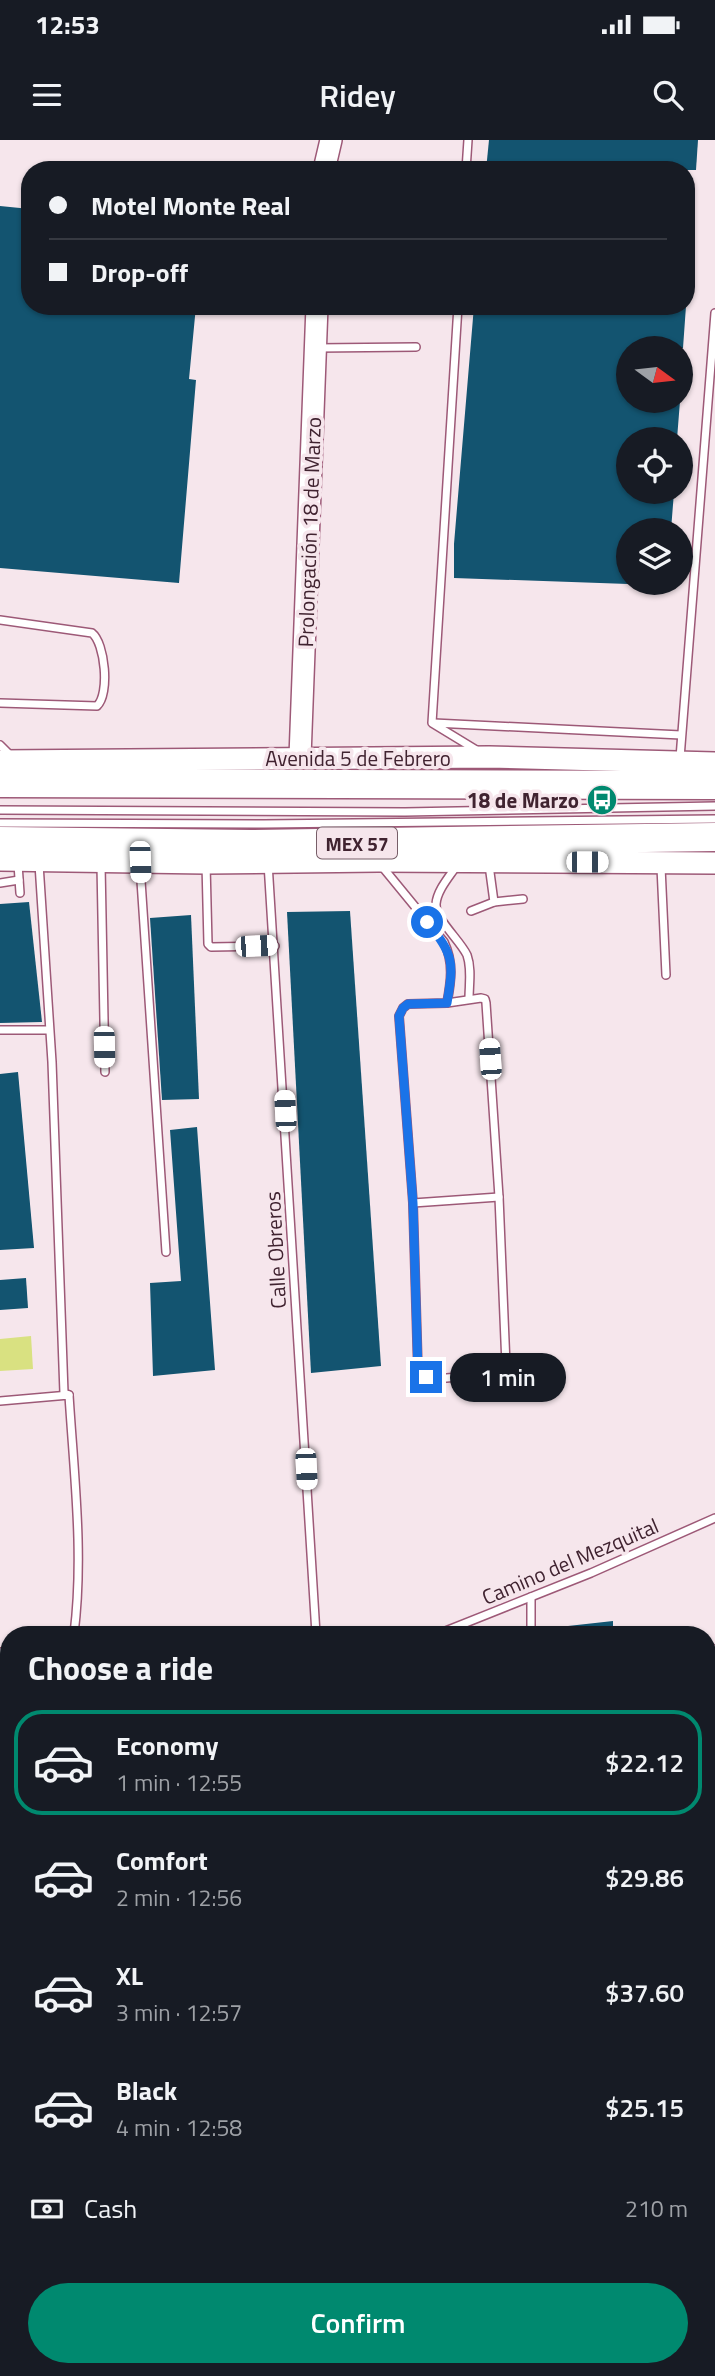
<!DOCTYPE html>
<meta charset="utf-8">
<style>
:root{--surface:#171b24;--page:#20242c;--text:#f1f3f6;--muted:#9ea1a6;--line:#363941;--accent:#00896f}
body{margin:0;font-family:"Titillium Web",sans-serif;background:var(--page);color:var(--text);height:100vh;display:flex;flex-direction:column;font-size:26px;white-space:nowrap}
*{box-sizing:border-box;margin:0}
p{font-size:23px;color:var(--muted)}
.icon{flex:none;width:38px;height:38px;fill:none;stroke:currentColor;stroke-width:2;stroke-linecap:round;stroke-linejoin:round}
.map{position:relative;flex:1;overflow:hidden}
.drawer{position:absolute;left:0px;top:1486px;width:716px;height:751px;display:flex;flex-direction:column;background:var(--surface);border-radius:28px 28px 0 0;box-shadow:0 2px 5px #0004}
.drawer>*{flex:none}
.top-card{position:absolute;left:21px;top:21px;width:674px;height:154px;border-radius:28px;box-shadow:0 2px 5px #0004;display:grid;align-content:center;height:154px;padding:0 28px;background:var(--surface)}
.needle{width:46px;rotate:105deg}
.controls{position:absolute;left:616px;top:196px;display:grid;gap:14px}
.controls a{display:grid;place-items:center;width:77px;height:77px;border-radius:50%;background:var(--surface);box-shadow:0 2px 5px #0004;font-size:35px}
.end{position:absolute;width:32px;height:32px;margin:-16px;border:9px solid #1a73e8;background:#fff;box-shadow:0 0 0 4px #fff}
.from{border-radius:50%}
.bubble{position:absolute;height:49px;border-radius:24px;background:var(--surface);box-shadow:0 2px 5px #0004;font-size:23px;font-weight:600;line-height:49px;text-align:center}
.car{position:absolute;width:21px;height:42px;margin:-21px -10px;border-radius:9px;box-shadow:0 0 5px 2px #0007;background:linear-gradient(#fff 24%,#345 0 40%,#fff 0 76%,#345 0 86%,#fff 0)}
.top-card b{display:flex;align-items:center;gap:24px;height:66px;font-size:26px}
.top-card b+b{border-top:2px solid var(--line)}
.top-card i{width:18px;height:18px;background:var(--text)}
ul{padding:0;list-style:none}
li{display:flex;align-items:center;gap:21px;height:105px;margin:0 14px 10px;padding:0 14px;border:4px solid transparent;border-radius:28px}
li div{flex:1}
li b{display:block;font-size:26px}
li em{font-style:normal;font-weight:600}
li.current{border-color:var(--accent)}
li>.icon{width:63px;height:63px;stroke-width:1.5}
h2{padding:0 28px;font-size:32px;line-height:84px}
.pay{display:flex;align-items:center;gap:18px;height:77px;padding:0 28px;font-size:26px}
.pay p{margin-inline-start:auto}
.button{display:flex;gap:14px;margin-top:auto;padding:14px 28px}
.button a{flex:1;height:80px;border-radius:42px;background:var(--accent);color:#fff;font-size:28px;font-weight:600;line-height:80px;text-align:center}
.status{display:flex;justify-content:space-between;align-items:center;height:49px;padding:0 35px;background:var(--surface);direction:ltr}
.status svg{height:19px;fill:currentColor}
header{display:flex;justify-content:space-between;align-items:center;height:91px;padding:0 28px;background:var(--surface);font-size:32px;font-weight:600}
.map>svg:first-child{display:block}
.pitch{fill:#d9e181}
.building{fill:#135470}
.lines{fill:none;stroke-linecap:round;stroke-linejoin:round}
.lane-casing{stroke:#9d5977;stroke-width:10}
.street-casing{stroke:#9d5977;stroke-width:17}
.secondary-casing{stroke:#9d5977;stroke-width:24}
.highway-casing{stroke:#9d5977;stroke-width:31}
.path{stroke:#b9a5ad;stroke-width:2.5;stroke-dasharray:2 5;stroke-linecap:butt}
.lane{stroke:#fff;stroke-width:7}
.street{stroke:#fff;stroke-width:14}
.secondary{stroke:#fff;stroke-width:21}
.highway{stroke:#fff;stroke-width:28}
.route{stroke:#1a73e8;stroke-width:9}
.labels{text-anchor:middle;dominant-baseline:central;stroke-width:7;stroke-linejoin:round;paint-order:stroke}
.shield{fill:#f6e6ec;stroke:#775e68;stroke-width:2}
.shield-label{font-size:19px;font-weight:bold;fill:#402330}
.street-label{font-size:21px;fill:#402330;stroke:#f6e6ec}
.poi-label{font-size:21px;font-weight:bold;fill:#402330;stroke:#f6e6ec;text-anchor:end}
</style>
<div class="status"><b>12:53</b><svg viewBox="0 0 49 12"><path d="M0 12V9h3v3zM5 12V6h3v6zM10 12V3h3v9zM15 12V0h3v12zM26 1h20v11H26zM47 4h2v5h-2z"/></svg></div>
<header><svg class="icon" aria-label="menu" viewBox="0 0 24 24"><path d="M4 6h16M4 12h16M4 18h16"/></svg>Ridey<svg class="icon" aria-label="search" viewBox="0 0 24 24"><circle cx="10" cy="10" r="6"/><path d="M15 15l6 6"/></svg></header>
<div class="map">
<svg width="715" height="2236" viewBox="0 0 715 2236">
<rect width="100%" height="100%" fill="#f6e6ec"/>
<polygon class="pitch" points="31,1196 33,1229 0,1231 0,1199"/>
<g class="building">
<polygon points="489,0 698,0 696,30 486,30"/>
<polygon points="0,66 30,69 30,166 196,166 189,239 196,240 179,443 0,428"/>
<polygon points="474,166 686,166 683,208 628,208 628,261 680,261 677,299 628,299 628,352 674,352 671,390 628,390 628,444 454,438 454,404"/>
<polygon points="29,762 42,882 0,883 0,764"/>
<polygon points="350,771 381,1226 311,1233 287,772"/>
<polygon points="191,775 199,959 162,960 150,778"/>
<polygon points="18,932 34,1108 0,1110 0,934"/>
<polygon points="197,987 215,1230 153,1236 150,1143 181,1141 170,990"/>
<polygon points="26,1138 28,1168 0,1170 0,1140"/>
<polygon points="613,1481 613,1494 569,1494 568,1486"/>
</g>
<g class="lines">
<g class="lane-casing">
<g id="lane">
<polyline points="466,30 468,0"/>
<polyline points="458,166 432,583 478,611"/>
<polyline points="317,208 416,207"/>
<path d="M0,480L92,493C105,503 110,554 97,566L0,563"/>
<polyline points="434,583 681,595"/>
<polyline points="0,605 12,617"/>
<polyline points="680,618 715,173"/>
<polyline points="0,670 405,672 715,666"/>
<polyline points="0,683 264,684 715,679"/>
<polyline points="268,723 316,1494"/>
<polyline points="18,724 20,753"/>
<polyline points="39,724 52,922 64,1253 69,1255"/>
<polyline points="206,724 208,804 211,807 275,806"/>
<path d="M380,724L444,802C454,823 451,841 447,863"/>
<polyline points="101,725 105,932"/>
<path d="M457,725C450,736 437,750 436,764C435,779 460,800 467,815C472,829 469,845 469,859"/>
<polyline points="489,725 494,762"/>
<polyline points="140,726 166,1112"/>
<polyline points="661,727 666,835"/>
<polyline points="0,743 19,740"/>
<polyline points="471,771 494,762 523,759"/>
<polygon points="481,858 485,859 486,863 499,1057 506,1225 504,1233 435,1239 426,1237 418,1232 413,1063 399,876 403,868 408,864 447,863"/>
<polyline points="0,890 49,890"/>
<polyline points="413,1063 499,1057"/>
<path d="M0,1261L69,1255C74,1335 84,1415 74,1494"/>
<polyline points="531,1457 531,1494"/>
<polyline points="438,1494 591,1433 715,1378"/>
<polyline points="0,1512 9,1512"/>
<polyline points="707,1517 715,1509"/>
<polyline points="0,1545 9,1545"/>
<polyline points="707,1588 715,1594"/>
<polyline points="242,2228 244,2236"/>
</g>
</g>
<g class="street-casing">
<g id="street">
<polyline points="707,2143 712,2125"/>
<polyline points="17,2236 18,2228"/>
<polyline points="130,2236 131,2228"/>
<polyline points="355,2236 358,2228"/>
<polyline points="682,2236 685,2228"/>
</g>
</g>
<g class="secondary-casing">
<g id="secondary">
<polyline points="324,30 331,0"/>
<polyline points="300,617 317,166"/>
<polyline points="0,621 489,617 715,623"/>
<polyline points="0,720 206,723 378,721 715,723"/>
<polyline points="707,1922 715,1919"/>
<polyline points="0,2229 9,2225"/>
</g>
</g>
<g class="highway-casing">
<g id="highway">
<polyline points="0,643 715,645"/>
<polyline points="0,701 251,704 715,697"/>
</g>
</g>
<polyline class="path" points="707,2069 715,2070"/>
<use href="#lane" class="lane"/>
<use href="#street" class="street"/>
<use href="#secondary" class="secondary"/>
<use href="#highway" class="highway"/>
</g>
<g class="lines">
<path class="route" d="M426,1237L418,1232L413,1063L399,876L403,868L408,864L447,863C454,822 454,815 427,782"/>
</g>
<defs>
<g id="bus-disc" transform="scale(1.575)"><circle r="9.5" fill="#00896f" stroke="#f6e6ec"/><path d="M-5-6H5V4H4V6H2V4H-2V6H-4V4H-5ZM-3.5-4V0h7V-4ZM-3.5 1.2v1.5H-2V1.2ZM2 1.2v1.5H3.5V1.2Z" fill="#fff"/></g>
</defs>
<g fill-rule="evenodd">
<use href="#bus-disc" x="602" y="660"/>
</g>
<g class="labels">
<rect class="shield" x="317" y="687.5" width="80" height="31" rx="5"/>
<g class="shield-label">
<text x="357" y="703">MEX 57</text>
</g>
<g class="street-label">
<text transform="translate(309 392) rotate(-88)">Prolongación 18 de Marzo</text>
<text x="358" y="618">Avenida 5 de Febrero</text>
<text transform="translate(275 1110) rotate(-93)">Calle Obreros</text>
<text transform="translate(570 1421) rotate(-23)">Camino del Mezquital</text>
</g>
<g class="poi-label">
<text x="579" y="660">18 de Marzo</text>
</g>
</g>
</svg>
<div class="controls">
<a><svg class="needle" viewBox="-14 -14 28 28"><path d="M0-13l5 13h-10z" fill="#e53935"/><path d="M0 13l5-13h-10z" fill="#9ea1a6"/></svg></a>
<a><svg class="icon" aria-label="locate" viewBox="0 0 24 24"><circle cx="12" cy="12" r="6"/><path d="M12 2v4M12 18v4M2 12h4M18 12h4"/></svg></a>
<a><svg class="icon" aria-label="layers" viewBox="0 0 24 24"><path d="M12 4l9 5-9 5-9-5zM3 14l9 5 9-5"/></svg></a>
</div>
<i class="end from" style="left:427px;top:782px"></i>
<i class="end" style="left:426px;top:1237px"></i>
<div class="bubble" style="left:450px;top:1213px;width:116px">1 min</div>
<i class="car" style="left:140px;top:722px;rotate:178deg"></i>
<i class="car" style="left:587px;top:722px;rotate:90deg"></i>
<i class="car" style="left:256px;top:806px;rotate:88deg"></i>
<i class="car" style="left:104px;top:907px;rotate:179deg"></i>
<i class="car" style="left:490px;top:919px;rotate:356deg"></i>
<i class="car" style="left:285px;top:971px;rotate:357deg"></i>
<i class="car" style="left:306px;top:1329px;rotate:177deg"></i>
<div class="top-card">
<b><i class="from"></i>Motel Monte Real</b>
<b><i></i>Drop-off</b>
</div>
<section class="drawer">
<h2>Choose a ride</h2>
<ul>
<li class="current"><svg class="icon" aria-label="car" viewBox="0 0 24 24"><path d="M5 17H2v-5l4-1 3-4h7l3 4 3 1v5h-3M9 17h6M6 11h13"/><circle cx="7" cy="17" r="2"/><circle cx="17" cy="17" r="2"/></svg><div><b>Economy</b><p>1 min · 12:55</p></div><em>$22.12</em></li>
<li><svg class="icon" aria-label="car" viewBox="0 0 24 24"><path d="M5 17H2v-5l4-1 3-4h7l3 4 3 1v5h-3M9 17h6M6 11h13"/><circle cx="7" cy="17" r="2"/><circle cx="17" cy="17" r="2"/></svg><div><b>Comfort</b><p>2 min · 12:56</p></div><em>$29.86</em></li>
<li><svg class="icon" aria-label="car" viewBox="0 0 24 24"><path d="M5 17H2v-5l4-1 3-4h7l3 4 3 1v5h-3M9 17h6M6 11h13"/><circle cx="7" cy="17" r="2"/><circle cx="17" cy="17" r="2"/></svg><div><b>XL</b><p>3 min · 12:57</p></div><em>$37.60</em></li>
<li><svg class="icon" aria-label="car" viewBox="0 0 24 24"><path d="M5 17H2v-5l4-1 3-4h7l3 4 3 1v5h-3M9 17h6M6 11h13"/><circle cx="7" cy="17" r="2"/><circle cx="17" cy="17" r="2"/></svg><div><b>Black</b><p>4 min · 12:58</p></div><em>$25.15</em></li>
</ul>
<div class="pay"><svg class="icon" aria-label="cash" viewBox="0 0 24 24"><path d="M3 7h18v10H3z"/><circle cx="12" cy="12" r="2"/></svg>Cash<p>210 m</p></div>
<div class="button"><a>Confirm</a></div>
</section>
</div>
